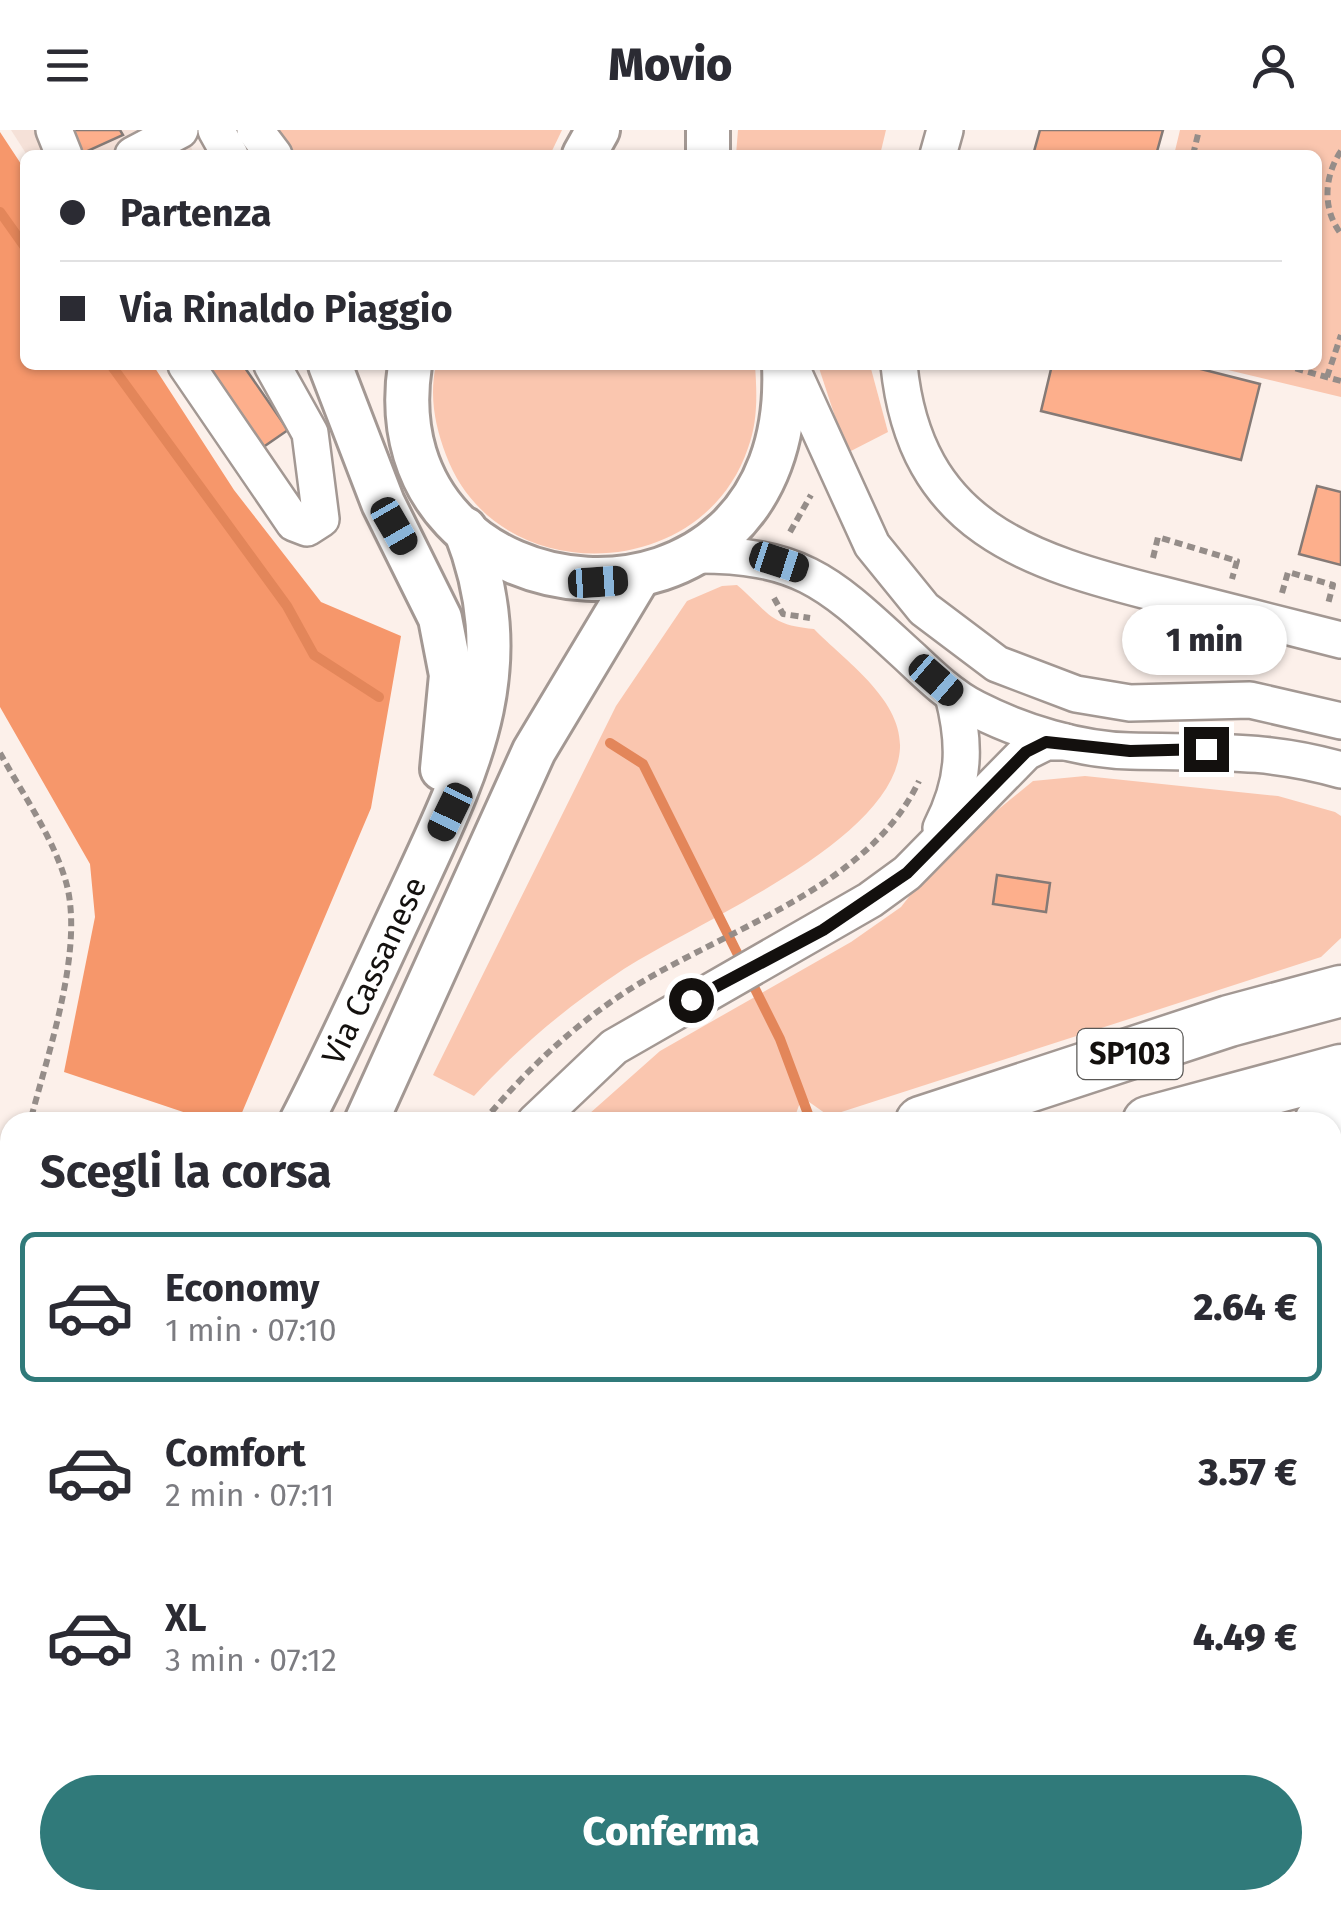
<!DOCTYPE html>
<html lang="it">
<meta charset="utf-8">
<style>
:root{--surface:#fff;--page:#f2f2f3;--text:#2b2b33;--muted:#7c7c81;--line:#e1e1e2;--accent:#307a7a}
body{margin:0;font-family:"Fira Sans",sans-serif;background:var(--page);color:var(--text);height:100vh;display:flex;flex-direction:column;font-size:38px;white-space:nowrap}
*{box-sizing:border-box;margin:0}
p{font-size:32px;color:var(--muted)}
.icon{flex:none;width:55px;height:55px;fill:none;stroke:currentColor;stroke-width:2;stroke-linecap:round;stroke-linejoin:round}
.map{position:relative;flex:1;overflow:hidden}
.sheet{position:absolute;left:0px;top:982px;width:1342px;height:798px;display:flex;flex-direction:column;background:var(--surface);border-radius:30px 30px 0 0;box-shadow:0 2px 8px #0004}
.sheet>*{flex:none}
.hud{position:absolute;left:20px;top:20px;width:1302px;height:220px;border-radius:15px;box-shadow:0 2px 8px #0004;display:grid;align-content:center;height:220px;padding:0 40px;background:var(--surface)}
.end{position:absolute;width:45px;height:45px;margin:-22px;border:12px solid #13100e;background:#fff;box-shadow:0 0 0 5px #fff}
.from{border-radius:50%}
.bubble{position:absolute;height:70px;border-radius:35px;background:var(--surface);box-shadow:0 2px 8px #0004;font-size:32px;font-weight:800;line-height:70px;text-align:center}
.car{position:absolute;width:30px;height:60px;margin:-30px -15px;border-radius:12px;box-shadow:0 0 8px 2px #0007;background:linear-gradient(#222 24%,#8ab4d8 0 40%,#222 0 76%,#8ab4d8 0 86%,#222 0)}
.hud b{display:flex;align-items:center;gap:35px;height:95px;font-size:38px}
.hud b+b{border-top:2px solid var(--line)}
.hud i{width:25px;height:25px;background:var(--text)}
ul{padding:0;list-style:none}
li{display:flex;align-items:center;gap:30px;height:150px;margin:0 20px 15px;padding:0 20px;border:5px solid transparent;border-radius:15px}
li div{flex:1}
li b{display:block;font-size:38px}
li em{font-style:normal;font-weight:800}
li.selected{border-color:var(--accent)}
li>.icon{width:90px;height:90px;stroke-width:1.5}
h2{padding:0 40px;font-size:45px;line-height:120px}
.button{display:flex;gap:20px;margin-top:auto;padding:20px 40px}
.button a{flex:1;height:115px;border-radius:60px;background:var(--accent);color:#fff;font-size:40px;font-weight:800;line-height:115px;text-align:center}
header{display:flex;justify-content:space-between;align-items:center;height:130px;padding:0 40px;background:var(--surface);font-size:45px;font-weight:800}
.map>svg:first-child{display:block}
.built{fill:#f5e1d8}
.green{fill:#fac6af}
.forest{fill:#f6976b}
.lines{fill:none;stroke-linecap:round;stroke-linejoin:round}
.stream{stroke:#e3865a;stroke-width:10}
.building{fill:#fdaf8c;stroke:#857a76;stroke-width:2.5}
.minor-casing{stroke:#a39893;stroke-width:40}
.major-casing{stroke:#a39893;stroke-width:48}
.highway-casing{stroke:#a39893;stroke-width:55}
.path{stroke:#958d89;stroke-width:6;stroke-dasharray:8 5;stroke-linecap:butt}
.minor{stroke:#fff;stroke-width:35}
.major{stroke:#fff;stroke-width:42}
.highway{stroke:#fff;stroke-width:50}
.route{stroke:#13100e;stroke-width:12}
.labels{text-anchor:middle;dominant-baseline:central;stroke-width:8;stroke-linejoin:round;paint-order:stroke}
.shield{fill:#fff;stroke:#5a5856;stroke-width:2.5}
.shield-label{font-size:30px;font-weight:bold;fill:#13100e}
.street-label{font-size:32px;fill:#13100e;stroke:#fff}
</style>
<header><svg class="icon" aria-label="menu" viewBox="0 0 24 24"><path d="M4 6h16M4 12h16M4 18h16"/></svg>Movio<svg class="icon" aria-label="person" viewBox="0 0 24 24"><circle cx="12" cy="8" r="4"/><path d="M4 21q1-7 8-7t8 7"/></svg></header>
<div class="map">
<svg width="1341" height="1778" viewBox="0 0 1341 1778">
<rect width="100%" height="100%" fill="#fcf0ea"/>
<g class="built">
<polygon points="11,0 182,0 195,25 27,25"/>
<polygon points="1341,1162 1341,1778 313,1778 325,1770 1332,1770 1332,1166"/>
</g>
<g class="green">
<polygon points="276,0 562,0 550,25 295,25"/>
<polygon points="738,0 886,0 880,25 736,25"/>
<polygon points="1180,0 1341,0 1341,267 1207,235 1318,235 1318,25 1174,25"/>
<path d="M436,235H755C757,264 758,291 748,318C702,455 496,460 446,325C435,296 429,266 436,235Z"/>
<polygon points="818,235 870,235 888,302 847,323"/>
<path d="M737,455C769,482 768,495 814,499C845,531 902,569 900,618C895,713 690,794 618,843C564,879 517,919 474,966L433,945L616,576L687,471L722,456Z"/>
<polygon points="1085,646 1278,666 1335,682 1341,686 1341,808 1321,827 829,986 802,967 793,992 580,992 660,921 851,812 901,777 940,727 1033,651"/>
</g>
<polygon class="forest" points="0,2 25,40 25,235 153,235 234,360 321,472 401,506 371,678 238,992 213,992 64,942 95,787 90,734 0,577"/>
<g class="lines">
<g class="stream">
<polyline points="0,82 25,117"/>
<polyline points="111,235 287,476 314,525 379,567"/>
<polyline points="610,613 643,634 780,909 811,992"/>
<polyline points="1287,1770 1294,1778"/>
<polyline points="795,1778 804,1770"/>
</g>
</g>
<g class="building">
<polygon points="65,0 120,0 123,5 79,25"/>
<polygon points="1040,0 1163,0 1156,25 1033,25"/>
<polygon points="200,235 243,235 288,300 259,320"/>
<polygon points="1052,235 1185,235 1260,254 1241,330 1041,281"/>
<polygon points="1317,356 1341,362 1341,435 1299,424"/>
<polygon points="997,745 1050,753 1046,782 993,774"/>
<polygon points="883,1770 1136,1770 1144,1778 874,1778"/>
</g>
<g class="lines">
<g class="minor-casing">
<g id="minor">
<polyline points="54,0 64,25"/>
<polyline points="216,0 230,25"/>
<polyline points="255,0 274,25"/>
<polyline points="133,25 180,0"/>
<polyline points="938,25 945,0"/>
<polyline points="186,235 294,393 307,398 321,389 310,303 272,235"/>
<polyline points="790,235 872,415 924,479 997,534 1076,564 1130,573 1250,570 1341,591"/>
<path d="M899,235C915,397 1027,431 1163,465C1222,480 1282,495 1341,510"/>
<path d="M693,425C806,424 832,456 911,528C931,547 952,567 976,579C1021,602 1080,620 1130,621C1206,623 1266,618 1341,640"/>
<path d="M941,698C965,651 966,615 953,565"/>
<polyline points="535,992 614,917 870,770 907,743 1026,622 1046,612 1065,612"/>
<polyline points="0,1179 10,1179"/>
<polyline points="1332,1196 1341,1192"/>
<polyline points="0,1357 10,1344"/>
<polyline points="1332,1693 1341,1689"/>
<polyline points="385,1770 392,1778"/>
<polyline points="1221,1770 1228,1778"/>
<polyline points="122,1778 133,1770"/>
<polyline points="698,1778 707,1770"/>
</g>
</g>
<g class="major-casing">
<g id="major">
<polyline points="708,0 708,25"/>
<polyline points="584,25 598,0"/>
<polyline points="330,235 383,373 440,488 451,545 442,639"/>
<path d="M410,235C369,500 798,540 784,235"/>
<path id="s1" d="M301,992C340,917 374,840 410,764C469,637 520,539 465,399"/>
<polyline points="366,992 534,621 639,446"/>
<polyline points="0,1391 10,1381"/>
<polyline points="0,1485 10,1475"/>
</g>
</g>
<g class="highway-casing">
<g id="highway">
<polyline points="921,992 1229,891 1341,861"/>
<polyline points="1148,992 1341,940"/>
<polyline points="1320,992 1341,986"/>
<polyline points="1332,1054 1341,1051"/>
<polyline points="0,1644 10,1637"/>
<polyline points="0,1731 10,1725"/>
</g>
</g>
<g class="path">
<path d="M1341,21C1324,46 1322,79 1341,104"/>
<polyline points="1193,25 1199,0"/>
<polyline points="1283,235 1341,251"/>
<polyline points="1327,247 1341,205"/>
<polyline points="790,402 811,365"/>
<polyline points="1153,428 1158,407 1237,431 1232,449"/>
<polyline points="1282,463 1288,442 1333,455 1328,474"/>
<polyline points="774,468 783,484 810,488"/>
<path d="M0,623C22,663 53,707 66,752C85,819 47,926 30,992"/>
<path d="M483,992C522,945 566,902 618,867C714,802 867,762 919,651"/>
<polyline points="0,1057 10,1043"/>
<polyline points="1332,1738 1341,1747"/>
<polyline points="61,1778 75,1770"/>
<polyline points="846,1778 855,1770"/>
</g>
<use href="#minor" class="minor"/>
<use href="#major" class="major"/>
<use href="#highway" class="highway"/>
</g>
<g class="lines">
<polyline class="route" points="691,870 823,800 907,743 1026,622 1046,612 1130,621 1206,619"/>
</g>
<g class="labels">
<rect class="shield" x="1077.5" y="899" width="105" height="50" rx="8"/>
<g class="shield-label">
<text x="1130" y="924">SP103</text>
</g>
<g class="street-label">
<text stroke="none"><textPath href="#s1" startOffset="168">Via Cassanese</textPath></text>
</g>
</g>
</svg>
<i class="end from" style="left:691px;top:870px"></i>
<i class="end" style="left:1206px;top:619px"></i>
<div class="bubble" style="left:1122px;top:475px;width:165px">1 min</div>
<i class="car" style="left:394px;top:396px;rotate:150deg"></i>
<i class="car" style="left:779px;top:432px;rotate:108deg"></i>
<i class="car" style="left:598px;top:452px;rotate:86deg"></i>
<i class="car" style="left:936px;top:550px;rotate:131deg"></i>
<i class="car" style="left:450px;top:682px;rotate:206deg"></i>
<div class="hud">
<b><i class="from"></i>Partenza</b>
<b><i></i>Via Rinaldo Piaggio</b>
</div>
<section class="sheet">
<h2>Scegli la corsa</h2>
<ul>
<li class="selected"><svg class="icon" aria-label="car" viewBox="0 0 24 24"><path d="M5 17H2v-5l4-1 3-4h7l3 4 3 1v5h-3M9 17h6M6 11h13"/><circle cx="7" cy="17" r="2"/><circle cx="17" cy="17" r="2"/></svg><div><b>Economy</b><p>1 min · 07:10</p></div><em>2.64 €</em></li>
<li><svg class="icon" aria-label="car" viewBox="0 0 24 24"><path d="M5 17H2v-5l4-1 3-4h7l3 4 3 1v5h-3M9 17h6M6 11h13"/><circle cx="7" cy="17" r="2"/><circle cx="17" cy="17" r="2"/></svg><div><b>Comfort</b><p>2 min · 07:11</p></div><em>3.57 €</em></li>
<li><svg class="icon" aria-label="car" viewBox="0 0 24 24"><path d="M5 17H2v-5l4-1 3-4h7l3 4 3 1v5h-3M9 17h6M6 11h13"/><circle cx="7" cy="17" r="2"/><circle cx="17" cy="17" r="2"/></svg><div><b>XL</b><p>3 min · 07:12</p></div><em>4.49 €</em></li>
</ul>
<div class="button"><a>Conferma</a></div>
</section>
</div>
